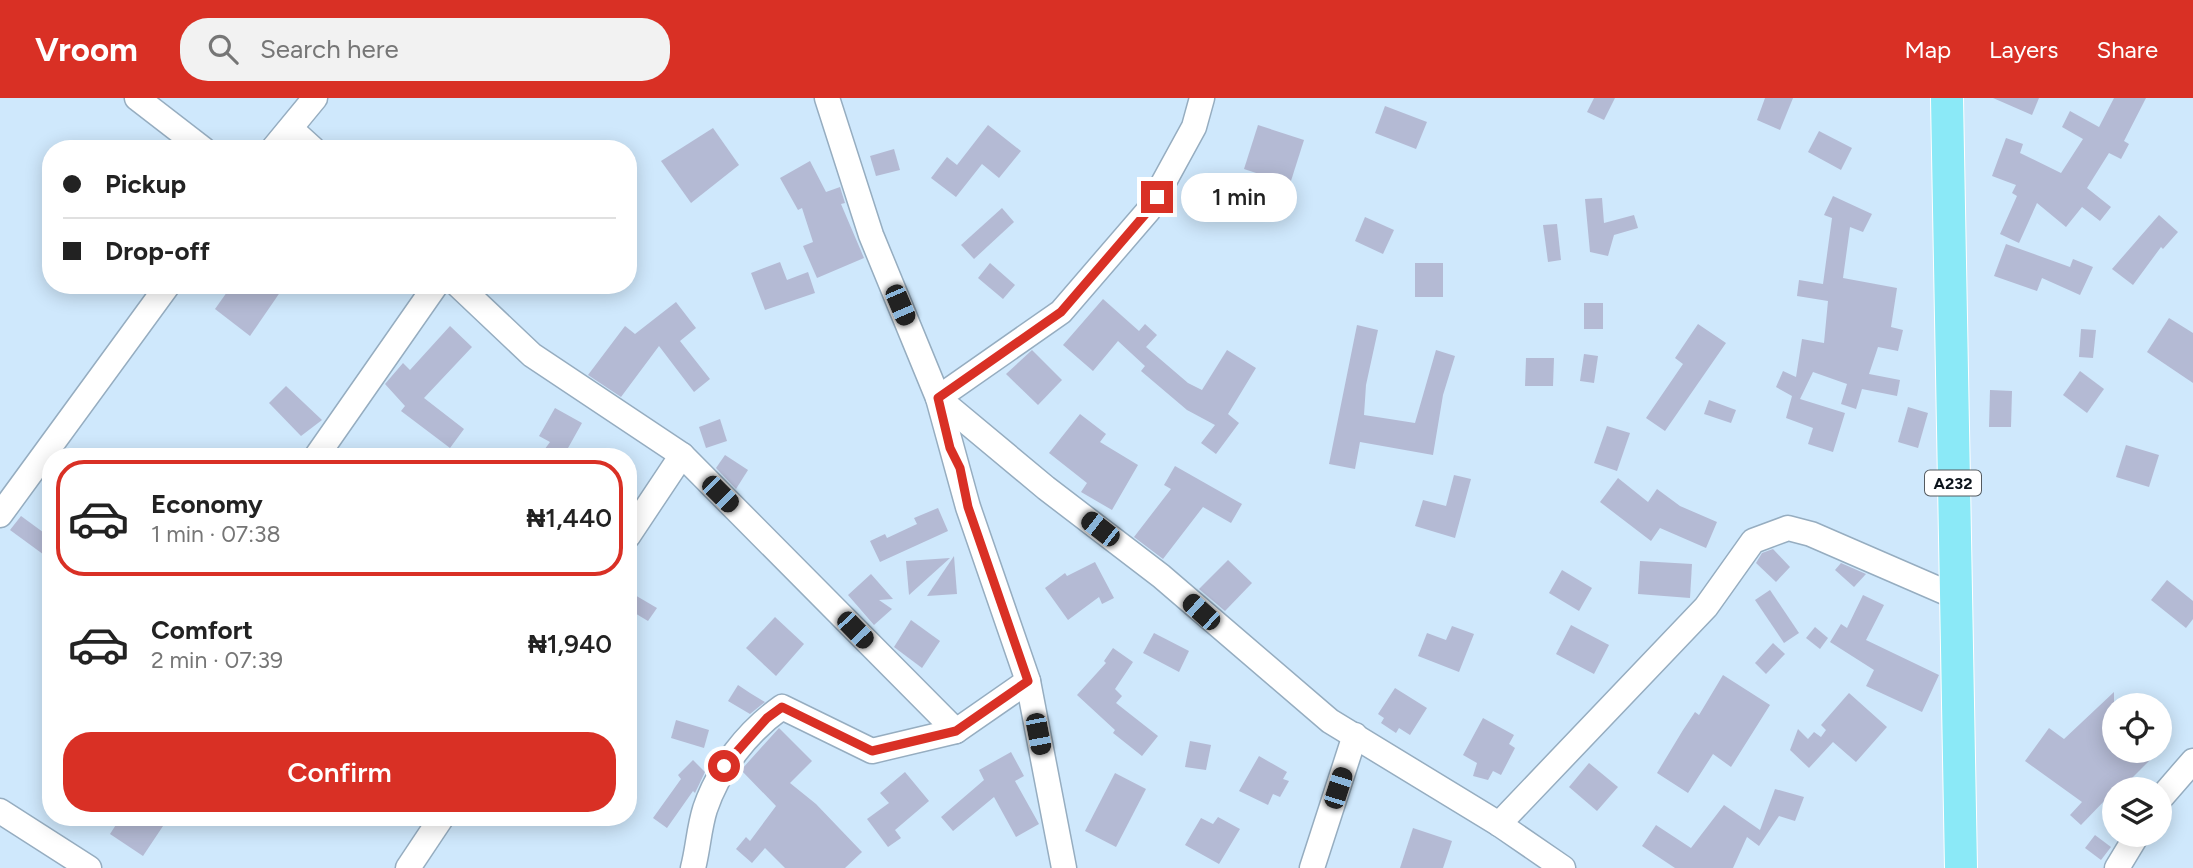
<!DOCTYPE html>
<meta charset="utf-8">
<style>
:root{--surface:#fff;--page:#f2f2f2;--text:#222;--muted:#767676;--line:#e0e0e0;--accent:#d93025}
body{margin:0;font-family:Figtree,sans-serif;background:var(--page);color:var(--text);height:100vh;display:flex;flex-direction:column;font-size:26px;white-space:nowrap}
*{box-sizing:border-box;margin:0}
p{font-size:23px;color:var(--muted)}
.icon{flex:none;width:38px;height:38px;fill:none;stroke:currentColor;stroke-width:2;stroke-linecap:round;stroke-linejoin:round}
.map{position:relative;flex:1;overflow:hidden}
.sheet{position:absolute;left:42px;top:350px;width:595px;height:378px;display:flex;flex-direction:column;background:var(--surface);border-radius:28px;box-shadow:0 4px 18px #0003}
.sheet>*{flex:none}
.guide{position:absolute;left:42px;top:42px;width:595px;height:154px;border-radius:28px;box-shadow:0 4px 18px #0003;display:grid;align-content:center;height:154px;padding:0 21px;background:var(--surface)}
.controls{position:absolute;left:2102px;top:595px;display:grid;gap:14px}
.controls a{display:grid;place-items:center;width:70px;height:70px;border-radius:50%;background:var(--surface);box-shadow:0 4px 18px #0003;font-size:35px}
.end{position:absolute;width:32px;height:32px;margin:-16px;border:9px solid #d93025;background:#fff;box-shadow:0 0 0 4px #fff}
.from{border-radius:50%}
.bubble{position:absolute;height:49px;border-radius:24px;background:var(--surface);box-shadow:0 4px 18px #0003;font-size:23px;font-weight:600;line-height:49px;text-align:center}
.car{position:absolute;width:21px;height:42px;margin:-21px -10px;border-radius:9px;box-shadow:0 0 5px 2px #0007;background:linear-gradient(#222 24%,#8ab4d8 0 40%,#222 0 76%,#8ab4d8 0 86%,#222 0)}
.guide b{display:flex;align-items:center;gap:24px;height:66px;font-size:26px}
.guide b+b{border-top:2px solid var(--line)}
.guide i{width:18px;height:18px;background:var(--text)}
ul{padding:12px 0 0;list-style:none}
li{display:flex;align-items:center;gap:21px;height:116px;margin:0 14px 10px;padding:0 7px;border:4px solid transparent;border-radius:28px}
li div{flex:1}
li b{display:block;font-size:26px}
li em{font-style:normal;font-weight:600}
li.selected{border-color:var(--accent)}
li>.icon{width:63px;height:63px;stroke-width:1.5}
.action{display:flex;gap:14px;margin-top:auto;padding:14px 21px}
.action a{flex:1;height:80px;border-radius:28px;background:var(--accent);color:#fff;font-size:28px;font-weight:600;line-height:80px;text-align:center}
header{display:flex;align-items:center;gap:42px;box-sizing:border-box;height:98px;padding:0 35px;background:var(--accent);color:#fff}
header strong{font-size:33px}
nav{display:flex;gap:38px;margin-inline-start:auto;font-size:24px}
.search{width:490px;height:63px;background:var(--page);display:flex;align-items:center;gap:18px;box-sizing:border-box;padding:0 24px;border-radius:28px;color:var(--muted);font-size:26px}
.map>svg:first-child{display:block}
.building{fill:#b4bad4}
.lines{fill:none;stroke-linecap:round;stroke-linejoin:round}
.minor-casing{stroke:#96adc0;stroke-width:27}
.major-casing{stroke:#fff;stroke-width:34}
.minor{stroke:#fff;stroke-width:24}
.major{stroke:#8be9f7;stroke-width:32}
.route{stroke:#d93025;stroke-width:9}
.labels{text-anchor:middle;dominant-baseline:central;stroke-width:5;stroke-linejoin:round;paint-order:stroke}
.shield{fill:#fff;stroke:#545a5f;stroke-width:2}
.shield-label{font-size:16px;font-weight:bold;fill:#0b131a}
</style>
<header>
<strong>Vroom</strong>
<div class="search"><svg class="icon" aria-label="search" viewBox="0 0 24 24"><circle cx="10" cy="10" r="6"/><path d="M15 15l6 6"/></svg>Search here</div>
<nav><a>Map</a><a>Layers</a><a>Share</a></nav>
</header>
<div class="map">
<svg width="2193" height="770" viewBox="0 0 2193 770">
<rect width="100%" height="100%" fill="#cfe8fc"/>
<g class="building">
<polygon points="1594,0 1615,0 1604,22 1587,14"/>
<polygon points="1765,0 1793,0 1780,32 1757,22"/>
<polygon points="1993,0 2039,0 2032,17"/>
<polygon points="2114,0 2146,0 2124,43 2129,46 2121,61 2109,55 2087,90 2111,109 2100,123 2082,109 2066,129 2037,105 2019,145 2000,136 2017,98 2012,95 2016,87 1992,78 2006,40 2023,46 2020,55 2061,75 2083,41 2062,29 2070,13 2099,29"/>
<polygon points="1385,8 1427,24 1416,51 1375,35"/>
<polygon points="988,27 1021,53 999,80 982,66 956,99 931,80 947,59 957,67"/>
<polygon points="1258,27 1304,42 1290,86 1244,71"/>
<polygon points="713,30 739,67 691,105 661,63"/>
<polygon points="1819,33 1852,50 1841,72 1808,54"/>
<polygon points="894,51 900,72 876,78 870,58"/>
<polygon points="810,63 826,94 840,89 845,105 841,106 864,160 817,180 803,148 813,144 802,110 798,112 780,80"/>
<polygon points="1833,98 1872,116 1863,134 1850,129 1843,180 1897,190 1891,229 1903,232 1898,253 1878,249 1869,276 1900,282 1897,298 1862,291 1856,311 1841,306 1847,286 1813,274 1800,301 1845,315 1833,354 1808,346 1813,330 1786,320 1792,298 1776,289 1783,273 1796,279 1802,241 1824,245 1828,203 1797,198 1799,182 1823,186 1832,120 1824,117"/>
<polygon points="1602,100 1604,125 1634,117 1638,130 1614,137 1608,158 1590,154 1585,101"/>
<polygon points="1002,110 1014,124 974,161 961,147"/>
<polygon points="2159,117 2178,134 2163,151 2161,149 2133,187 2112,171"/>
<polygon points="1365,119 1394,132 1383,156 1355,143"/>
<polygon points="1557,126 1561,162 1548,164 1543,127"/>
<polygon points="2006,146 2070,169 2073,161 2093,169 2080,197 2042,180 2037,193 1994,178"/>
<polygon points="780,164 787,182 808,174 815,195 765,212 751,175"/>
<polygon points="990,165 1015,187 1003,201 978,180"/>
<rect x="1415" y="165" width="28" height="34"/>
<polygon points="232,187 285,187 250,238 215,211"/>
<polygon points="1103,201 1139,233 1145,226 1157,237 1146,249 1188,285 1202,292 1227,252 1256,270 1228,316 1239,325 1216,356 1201,345 1215,327 1187,312 1141,273 1145,268 1118,243 1093,273 1063,247"/>
<polygon points="676,204 696,230 680,243 710,281 694,294 659,248 621,299 588,277 625,228 635,236"/>
<rect x="1584" y="205" width="19" height="26"/>
<polygon points="2169,220 2193,235 2193,285 2147,254"/>
<polygon points="1698,226 1726,245 1665,333 1646,320 1683,266 1675,260"/>
<polygon points="1357,227 1378,232 1366,287 1364,317 1415,325 1436,252 1455,258 1443,297 1433,357 1360,344 1355,371 1329,366"/>
<polygon points="450,228 472,249 424,300 464,331 450,350 401,313 405,308 385,286 403,265 410,272"/>
<polygon points="2081,231 2096,232 2093,260 2079,259"/>
<polygon points="1032,252 1062,282 1038,307 1006,276"/>
<polygon points="1584,256 1598,258 1594,285 1580,283"/>
<polygon points="1526,260 1554,260 1553,288 1525,288"/>
<polygon points="2080,273 2104,291 2087,315 2063,297"/>
<polygon points="286,288 322,322 301,338 269,305"/>
<polygon points="1990,292 2012,293 2011,329 1989,329"/>
<polygon points="1709,302 1736,312 1731,325 1704,316"/>
<polygon points="1908,309 1928,315 1918,350 1898,344"/>
<polygon points="555,310 582,325 563,359 539,359 550,344 539,338"/>
<polygon points="1080,316 1106,336 1100,344 1138,367 1112,412 1081,394 1087,385 1049,355"/>
<polygon points="720,321 727,343 706,350 699,329"/>
<polygon points="1607,328 1630,335 1617,373 1594,365"/>
<polygon points="2126,347 2159,357 2149,389 2116,379"/>
<polygon points="725,357 748,372 736,391 716,370"/>
<polygon points="1175,368 1242,406 1231,425 1203,409 1163,461 1134,439 1171,391 1164,387"/>
<polygon points="1454,377 1471,381 1455,440 1415,428 1423,402 1446,408"/>
<polygon points="1618,380 1648,404 1657,391 1680,408 1717,424 1706,450 1660,430 1651,443 1600,404"/>
<polygon points="938,410 948,433 880,464 870,443 885,436 887,440 917,426 914,420"/>
<polygon points="21,418 51,440 51,462 10,432"/>
<polygon points="1773,451 1790,469 1776,484 1756,465 1762,455"/>
<polygon points="954,458 957,496 927,498"/>
<polygon points="950,460 909,497 906,463"/>
<polygon points="1228,462 1252,485 1225,513 1199,491"/>
<polygon points="1640,463 1692,466 1690,500 1638,496"/>
<polygon points="1095,464 1114,500 1102,506 1099,499 1068,522 1045,490 1065,475 1067,478"/>
<polygon points="1841,465 1866,476 1854,489 1835,472"/>
<polygon points="1562,472 1592,490 1579,513 1549,495"/>
<polygon points="871,476 893,501 879,502 892,511 874,527 848,497"/>
<polygon points="2167,482 2193,503 2193,521 2186,530 2151,502"/>
<polygon points="1770,492 1799,535 1784,545 1755,502"/>
<polygon points="628,493 657,510 648,523 628,511"/>
<polygon points="1863,497 1884,507 1866,542 1939,577 1922,614 1866,588 1874,572 1830,544 1841,526 1847,530"/>
<polygon points="775,519 804,546 776,578 746,550"/>
<polygon points="911,522 940,543 922,570 894,549"/>
<polygon points="1571,527 1609,547 1594,576 1556,556"/>
<polygon points="1452,528 1474,536 1459,574 1418,558 1427,535 1446,542"/>
<polygon points="1815,529 1828,540 1820,551 1806,540"/>
<polygon points="1154,535 1189,553 1179,574 1143,555"/>
<polygon points="1773,545 1785,556 1766,576 1755,565"/>
<polygon points="1113,550 1133,564 1115,591 1122,598 1116,605 1158,638 1142,658 1113,635 1115,632 1077,597 1106,565 1104,563"/>
<polygon points="1723,577 1770,607 1731,669 1713,656 1688,695 1657,675 1683,632 1695,614 1699,617"/>
<polygon points="738,587 750,595 765,604 750,616 728,603"/>
<polygon points="1395,590 1427,610 1410,637 1399,630 1396,635 1381,625 1384,620 1378,616"/>
<polygon points="2114,594 2114,653 2159,653 2121,691 2114,691 2112,702 2108,699 2081,727 2070,717 2082,704 2025,663 2049,630 2064,641"/>
<polygon points="1849,595 1887,629 1856,664 1833,644 1809,670 1790,652 1798,631 1808,641 1814,634 1821,639 1826,632 1821,627"/>
<polygon points="1483,620 1514,637 1509,646 1515,650 1501,677 1493,673 1488,682 1473,678 1477,665 1463,657"/>
<polygon points="676,622 709,632 704,650 671,640"/>
<polygon points="779,630 812,663 790,685 816,706 862,754 845,770 785,770 765,750 752,765 736,751 746,739 750,743 776,708 741,672"/>
<polygon points="1190,643 1211,647 1206,672 1185,669"/>
<polygon points="1011,654 1024,678 1015,683 1039,726 1016,739 994,699 953,733 941,719 984,682 979,672"/>
<polygon points="1259,658 1287,674 1283,681 1289,683 1280,699 1273,696 1268,707 1239,693"/>
<polygon points="693,662 705,674 695,695 693,693 667,730 653,720 681,681 678,677"/>
<polygon points="1589,665 1618,689 1597,713 1569,689"/>
<polygon points="905,674 929,703 895,732 901,740 888,749 867,721 889,705 880,695"/>
<polygon points="1115,675 1146,691 1116,749 1085,733"/>
<polygon points="1775,691 1804,699 1795,723 1779,718 1759,748 1747,739 1733,770 1675,770 1642,748 1656,727 1691,750 1724,707 1760,732"/>
<polygon points="121,719 149,719 163,728 143,758 110,736"/>
<polygon points="1218,719 1240,731 1219,766 1185,747 1201,720 1213,726"/>
<polygon points="1413,730 1452,743 1443,770 1400,770"/>
<polygon points="2095,737 2111,749 2101,762 2085,750"/>
</g>
<g class="lines">
<g class="minor-casing">
<g id="minor">
<polyline points="137,0 203,51"/>
<polyline points="827,0 871,137 938,300 968,409 1028,583 1064,770"/>
<polyline points="1202,0 1194,29 1148,113 1061,214 938,300 1046,390 1161,478 1330,623 1499,726 1563,770"/>
<polyline points="291,31 313,51"/>
<polyline points="273,51 315,0"/>
<polyline points="458,187 532,257 682,357 956,633"/>
<polyline points="316,359 436,187"/>
<polyline points="0,417 168,187"/>
<polyline points="628,438 682,357"/>
<polyline points="2160,701 2193,663"/>
<polyline points="0,713 89,770"/>
<polyline points="1499,726 1706,509 1753,443 1788,430 1811,436 1954,498"/>
<polyline points="408,770 442,719"/>
<path d="M693,770C698,751 699,730 705,711C719,670 747,634 782,609L872,653L956,633L1028,583"/>
<polyline points="1312,770 1355,637"/>
<polyline points="2117,770 2137,737"/>
</g>
</g>
<g class="major-casing">
<polyline id="major" points="1947,0 1961,770"/>
</g>
<use href="#minor" class="minor"/>
<use href="#major" class="major"/>
</g>
<g class="lines">
<polyline class="route" points="724,668 767,620 782,609 872,653 956,633 1028,583 968,409 960,370 950,350 938,300 1061,214 1148,113 1157,99"/>
</g>
<g class="labels">
<rect class="shield" x="1925" y="372.5" width="56" height="25" rx="5"/>
<g class="shield-label">
<text x="1953" y="385">A232</text>
</g>
</g>
</svg>
<div class="controls">
<a><svg class="icon" aria-label="locate" viewBox="0 0 24 24"><circle cx="12" cy="12" r="6"/><path d="M12 2v4M12 18v4M2 12h4M18 12h4"/></svg></a>
<a><svg class="icon" aria-label="layers" viewBox="0 0 24 24"><path d="M12 4l9 5-9 5-9-5zM3 14l9 5 9-5"/></svg></a>
</div>
<i class="end from" style="left:724px;top:668px"></i>
<i class="end" style="left:1157px;top:99px"></i>
<div class="bubble" style="left:1181px;top:75px;width:116px">1 min</div>
<i class="car" style="left:900px;top:207px;rotate:157deg"></i>
<i class="car" style="left:720px;top:396px;rotate:135deg"></i>
<i class="car" style="left:1100px;top:431px;rotate:308deg"></i>
<i class="car" style="left:1201px;top:514px;rotate:312deg"></i>
<i class="car" style="left:855px;top:532px;rotate:136deg"></i>
<i class="car" style="left:1038px;top:636px;rotate:169deg"></i>
<i class="car" style="left:1338px;top:690px;rotate:18deg"></i>
<div class="guide">
<b><i class="from"></i>Pickup</b>
<b><i></i>Drop-off</b>
</div>
<section class="sheet">
<ul>
<li class="selected"><svg class="icon" aria-label="car" viewBox="0 0 24 24"><path d="M5 17H2v-5l4-1 3-4h7l3 4 3 1v5h-3M9 17h6M6 11h13"/><circle cx="7" cy="17" r="2"/><circle cx="17" cy="17" r="2"/></svg><div><b>Economy</b><p>1 min · 07:38</p></div><em>₦1,440</em></li>
<li><svg class="icon" aria-label="car" viewBox="0 0 24 24"><path d="M5 17H2v-5l4-1 3-4h7l3 4 3 1v5h-3M9 17h6M6 11h13"/><circle cx="7" cy="17" r="2"/><circle cx="17" cy="17" r="2"/></svg><div><b>Comfort</b><p>2 min · 07:39</p></div><em>₦1,940</em></li>
</ul>
<div class="action"><a>Confirm</a></div>
</section>
</div>
